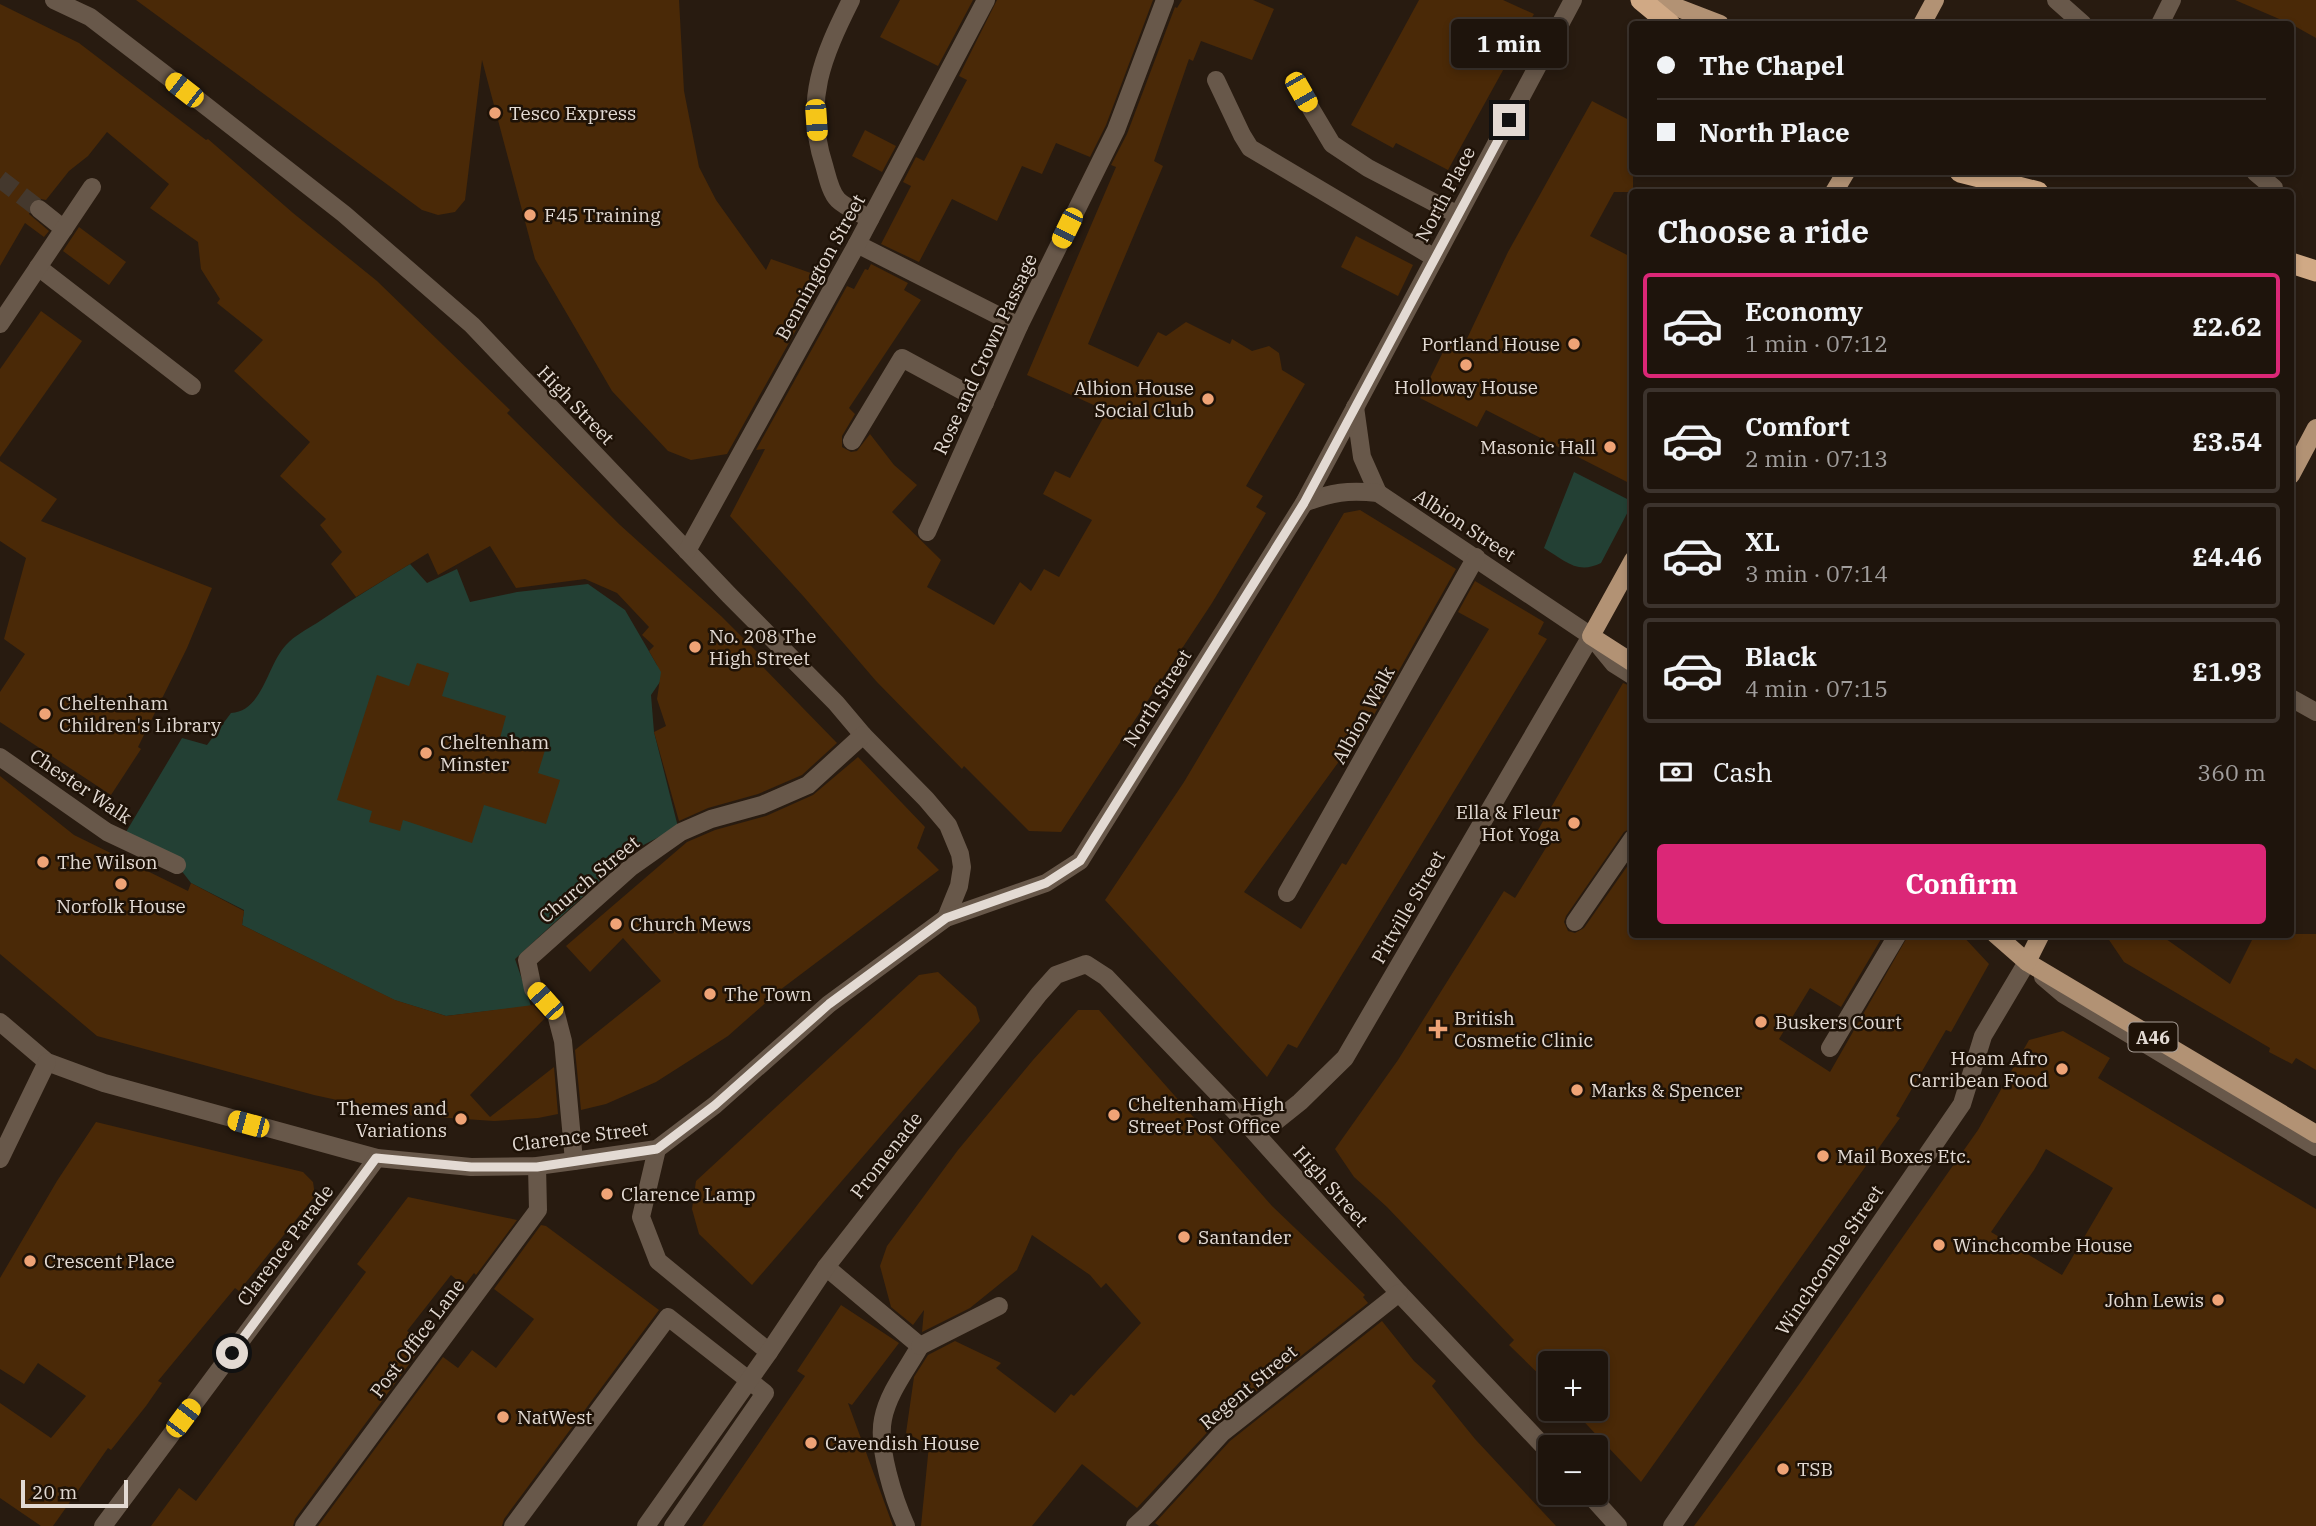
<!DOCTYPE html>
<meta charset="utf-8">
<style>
:root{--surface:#1e140c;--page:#261d15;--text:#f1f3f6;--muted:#a19e9d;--line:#3c332d;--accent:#db2777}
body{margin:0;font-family:"IBM Plex Serif",serif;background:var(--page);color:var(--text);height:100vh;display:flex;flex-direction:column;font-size:26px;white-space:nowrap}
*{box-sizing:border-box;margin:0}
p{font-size:23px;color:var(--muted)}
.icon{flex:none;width:38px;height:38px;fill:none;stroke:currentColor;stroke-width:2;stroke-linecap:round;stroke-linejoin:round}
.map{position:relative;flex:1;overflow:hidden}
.drawer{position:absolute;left:1629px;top:189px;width:665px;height:749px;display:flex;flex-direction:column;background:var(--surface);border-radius:7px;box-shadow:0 4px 10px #0003,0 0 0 2px var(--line)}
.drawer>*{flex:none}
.guide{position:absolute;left:1629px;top:21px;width:665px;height:154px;border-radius:7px;box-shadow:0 4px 10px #0003,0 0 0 2px var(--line);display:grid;align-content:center;height:154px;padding:0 28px;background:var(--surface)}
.fabs{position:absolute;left:1538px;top:1351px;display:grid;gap:14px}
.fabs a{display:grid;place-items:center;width:70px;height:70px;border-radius:7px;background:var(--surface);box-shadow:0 4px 10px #0003,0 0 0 2px var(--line);font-size:35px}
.scale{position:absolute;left:21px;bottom:18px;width:107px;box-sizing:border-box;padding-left:7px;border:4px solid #e3dad3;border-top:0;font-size:19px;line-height:24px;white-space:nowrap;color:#e3dad3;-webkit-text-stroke:5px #1e1207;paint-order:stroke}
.end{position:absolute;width:32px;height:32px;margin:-16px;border:9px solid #e3dad3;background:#111;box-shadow:0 0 0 4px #111}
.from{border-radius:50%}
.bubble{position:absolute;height:49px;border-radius:7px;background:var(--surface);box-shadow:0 4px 10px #0003,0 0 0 2px var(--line);font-size:23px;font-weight:800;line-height:49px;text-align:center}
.car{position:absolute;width:21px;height:42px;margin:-21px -10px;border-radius:9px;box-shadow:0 0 5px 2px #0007;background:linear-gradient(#f5c518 24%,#345 0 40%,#f5c518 0 76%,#345 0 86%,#f5c518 0)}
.guide b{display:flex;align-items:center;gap:24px;height:66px;font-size:26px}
.guide b+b{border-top:2px solid var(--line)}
.guide i{width:18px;height:18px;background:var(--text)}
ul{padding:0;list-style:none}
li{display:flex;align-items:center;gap:21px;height:105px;margin:0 14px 10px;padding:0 14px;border:4px solid var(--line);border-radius:7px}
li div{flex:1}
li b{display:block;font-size:26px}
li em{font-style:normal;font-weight:800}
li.selected{border-color:var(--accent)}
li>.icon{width:63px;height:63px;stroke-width:1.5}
h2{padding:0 28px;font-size:32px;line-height:84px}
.pay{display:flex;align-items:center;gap:18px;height:77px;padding:0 28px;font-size:26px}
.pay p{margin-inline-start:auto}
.cta{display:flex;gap:14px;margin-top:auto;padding:14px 28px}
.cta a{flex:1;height:80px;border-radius:7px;background:var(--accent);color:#fff;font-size:28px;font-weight:800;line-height:80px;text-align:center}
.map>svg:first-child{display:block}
.green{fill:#234034}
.building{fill:#4a2907;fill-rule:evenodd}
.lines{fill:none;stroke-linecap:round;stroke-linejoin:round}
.minor-tunnel{stroke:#44382d;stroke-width:18;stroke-dasharray:18 9;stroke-linecap:butt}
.minor{stroke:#68584a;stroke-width:18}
.major{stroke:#b29274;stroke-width:18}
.highway{stroke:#d0a985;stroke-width:21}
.route{stroke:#e3dad3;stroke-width:9}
.poi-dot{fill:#efa376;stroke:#1e1207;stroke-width:2.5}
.labels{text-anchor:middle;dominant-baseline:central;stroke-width:5;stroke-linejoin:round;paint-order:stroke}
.shield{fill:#1e1207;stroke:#a89e96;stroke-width:2}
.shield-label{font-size:18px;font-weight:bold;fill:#e3dad3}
.poi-label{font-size:19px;fill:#e3dad3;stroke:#1e1207;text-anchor:start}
.street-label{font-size:19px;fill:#e3dad3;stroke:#1e1207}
</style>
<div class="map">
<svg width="2316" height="1526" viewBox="0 0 2316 1526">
<rect width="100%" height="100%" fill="#281b10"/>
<g class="green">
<path d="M1574,472L1633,502L1601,563C1577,575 1564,560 1544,548Z"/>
<path d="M410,564L427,583L457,569L470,602L517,592L588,584L625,610L657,665L666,673L651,695L654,732L678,827L632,851L515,959L531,1006L446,1016L394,1000L242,925L244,910L191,883L177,865L126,832L182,738L207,745L231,713C263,711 267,665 286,645C294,636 307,629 317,623C348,602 379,583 410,564Z"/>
</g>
<g class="building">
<polygon points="136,0 679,0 684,91 699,167 716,200 766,270 771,259 825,278 727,454 691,460 668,451 612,391 535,259 482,60 465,200 455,212 438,215 422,210"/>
<polygon points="900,0 973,0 938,66 880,37"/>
<polygon points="997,0 1153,0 1106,125 1090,157 1056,143 1042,174 1022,166 997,221 952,199 919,262 881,244 911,186 903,182 916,157 924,161 967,80 959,76"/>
<polygon points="1182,0 1253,0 1274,9 1252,60 1201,41 1193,61 1189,59 1154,161 1163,166 1088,344 1138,367 1158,332 1166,336 1186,322 1230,344 1232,339 1252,351 1269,346 1279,353 1282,370 1305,384 1246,486 1263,496 1256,507 1266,513 1212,603 1061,832 1029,831 964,766 962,769 876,681 804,597 730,516 765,449 756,450 847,286 854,289 865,269 868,270 871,264 908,283 904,290 921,300 849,408 855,414 842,436 842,447 851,452 857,451 870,434 894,465 917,485 892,512 941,560 927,587 994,625 1020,582 1031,591 1044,569 1059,577 1092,520 1043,494 1055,471 1070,478 1107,411 1027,375 1116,167 1111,165 1127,134 1175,7 1177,8"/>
<polygon points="1419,0 1503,0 1534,14 1448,170 1396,143 1393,148 1351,125"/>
<polygon points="2235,0 2316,0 2316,38 2291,24"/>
<polygon points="0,4 79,43 206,140 208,139 293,213 377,281 510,410 507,413 620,525 721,616 764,659 760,664 837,743 802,775 758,794 708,808 679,821 654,732 666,726 657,699 661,672 649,651 654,646 642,635 649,627 617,593 585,579 516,588 490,546 438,575 428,553 356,597 331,564 342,552 320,525 326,519 280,476 310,442 234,371 263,340 217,303 220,299 201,269 198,242 150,208 169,184 107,132 88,156 69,171 46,200 36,198 30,202 29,214 49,231 44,237 25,223 0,266"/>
<polygon points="1592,101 1633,122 1633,192 1614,192 1590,236 1633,258 1633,485 1486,410 1477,427 1420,398 1450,338 1464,345 1508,252"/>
<polygon points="865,130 896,146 882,172 852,156"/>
<polygon points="79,227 126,262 109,285 63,251"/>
<polygon points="1356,236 1413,265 1398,296 1341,267"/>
<polygon points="41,311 82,341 0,457 0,369"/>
<polygon points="0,461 57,499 41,521 212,588 187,648 138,747 141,749 111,795 0,722 0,692 25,654 4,639 26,558 0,541"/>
<polygon points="1360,510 1456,569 1347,763 1340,760 1244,892 1301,929 1342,863 1346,865 1489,629 1458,612 1475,581 1544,622 1538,634 1547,639 1297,1048 1288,1044 1267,1077 1105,900 1184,782 1344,513"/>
<polygon points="417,663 449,673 442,696 506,716 500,738 545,750 538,773 560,780 546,824 484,805 472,843 403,820 400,831 369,822 372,811 337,800 377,675 409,686"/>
<polygon points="1623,683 1633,687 1633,827 1624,832 1566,916 1564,922 1568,931 1575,933 1584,928 1633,858 1633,934 1884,934 1841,1007 1810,988 1779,1039 1830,1072 1909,934 1961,934 1989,964 1951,1032 1946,1030 1896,1116 1900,1118 1641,1482 1572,1409 1596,1409 1596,1363 1550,1363 1550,1385 1509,1345 1514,1340 1387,1207 1354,1177 1335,1149 1398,1060 1504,891 1515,898 1552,838 1538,830"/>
<polygon points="858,757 925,827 917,848 939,870 780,990 728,1036 656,1082 606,1104 581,1110 575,1050 661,981 623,938 590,972 566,946 687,842 715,830 766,816 813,795"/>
<polygon points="0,776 74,835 188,891 191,883 244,911 242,925 395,1000 446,1016 533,1005 545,1018 470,1095 490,1117 554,1067 558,1114 538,1118 494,1121 406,1115 314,1095 97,1036 0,954"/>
<polygon points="2105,934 2159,934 2230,984 2255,934 2316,934 2316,1070 2296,1058 2292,1064 2269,1052 2270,1048 2124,962"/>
<polygon points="938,972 976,1007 980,1021 752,1285 699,1234 692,1209 696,1181 919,975"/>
<polygon points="1078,1010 1099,1010 1272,1206 1365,1295 1363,1297 1368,1303 1215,1424 1137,1508 1082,1464 1032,1526 921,1526 929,1445 906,1433 914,1377 928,1355 955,1341 1001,1363 996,1368 1055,1413 1071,1394 1074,1396 1141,1323 1106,1283 1101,1288 1090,1275 1032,1235 1017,1270 970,1308 922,1332 924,1310 913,1325 891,1307 880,1266 887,1246 958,1150 1033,1060"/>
<path d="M2063,1031L2110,1058L2098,1078L2316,1209V1526H1694L1800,1383L1978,1130L2029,1040ZM2046,1149L2113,1188L2062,1275L1991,1232L2034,1170Z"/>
<polygon points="96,1122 303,1172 313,1182 315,1196 239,1291 235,1288 158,1381 162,1383 146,1406 111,1450 108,1448 53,1526 41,1526 0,1498 0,1403 51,1438 86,1396 38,1363 24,1384 0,1369 0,1278 57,1181"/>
<polygon points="408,1197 517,1220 476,1275 474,1273 464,1286 451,1275 407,1331 424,1344 295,1519 293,1526 151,1526 179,1488 196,1501 366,1272 357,1264"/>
<polygon points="541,1225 546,1226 659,1310 504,1519 502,1526 318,1526 443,1357 458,1368 472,1350 496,1368 534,1319 494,1289"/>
<polygon points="841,1305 899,1343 852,1405 848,1403 893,1526 702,1526 805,1376 797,1371"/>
<polygon points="1382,1321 1414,1361 1436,1381 1432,1386 1475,1439 1556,1526 1159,1526 1155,1523 1230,1441"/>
</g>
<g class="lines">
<polyline class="minor-tunnel" points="0,179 39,209"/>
<g class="minor">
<polyline points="54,0 90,17 197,99 344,214 472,325 729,595 836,703 863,735 926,799 948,825 960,854 962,867 959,886 946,918"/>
<path d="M851,0C823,56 803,101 824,165C827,175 830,192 838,200C846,208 861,213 870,219"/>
<polyline points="2056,0 2083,24"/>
<polyline points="2160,24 2172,0"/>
<polyline points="1216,80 1242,135 1250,148 1435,258"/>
<polyline points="1301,92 1332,144 1368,168 1458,215"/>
<polyline points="2255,172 2274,188"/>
<polyline points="39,209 64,229"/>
<polyline points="857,244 1019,326"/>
<polyline points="38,267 192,386"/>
<polyline points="0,324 92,187"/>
<polyline points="1355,407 1362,457 1378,493"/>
<polyline points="852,441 902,358 985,403"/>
<path d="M1304,503C1332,492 1348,490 1378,493L1591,636L1614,664L1633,676"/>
<polyline points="927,532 1019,326 1116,130 1165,0"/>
<polyline points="687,551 857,244 986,0"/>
<polyline points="2291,698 2316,712"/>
<polyline points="0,757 107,832 177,865"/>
<polyline points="1287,893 1476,557"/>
<polyline points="1575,922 1633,838"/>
<polyline points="2043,977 2063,994 2316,1147"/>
<polyline points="0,1022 47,1062 104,1083 377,1158 471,1167 537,1166 574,1161 657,1149 715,1105 829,1004 946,918 1046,883 1080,861 1304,503 1573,0"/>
<polyline points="1830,1048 1898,934"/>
<polyline points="1248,1125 1275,1122 1300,1102 1345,1058 1591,636"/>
<polyline points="657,1149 641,1217 658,1261 769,1352"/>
<polyline points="0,1159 47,1062"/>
<polyline points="574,1161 563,1041 556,1014 533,989 527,960 630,868 681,832 711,819 762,805 808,785 863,735"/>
<path d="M826,1267L920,1346C907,1369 888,1393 883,1419C877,1447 894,1500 906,1526"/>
<polyline points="920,1346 999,1306"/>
<polyline points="1588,1493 1618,1526"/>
<polyline points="103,1526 377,1158"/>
<polyline points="304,1526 538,1210 537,1166"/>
<polyline points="513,1526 668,1317 765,1393 673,1526"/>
<polyline points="646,1526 769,1352 826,1267 1039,994 1056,975 1086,964 1106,977 1248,1125 1399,1293 1550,1453"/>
<polyline points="1135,1526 1148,1514 1222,1433 1399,1293"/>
<polyline points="1672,1526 1962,1104 1983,1036 2027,962"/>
</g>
<g class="major">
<polyline points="1658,0 1720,24"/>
<polyline points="1922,24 1935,0"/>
<polyline points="1834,192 1846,172"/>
<polyline points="2291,475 2316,428"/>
<polyline points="1633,560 1591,636 1633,663"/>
<polyline points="1995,934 2027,962 2316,1134"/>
<polyline points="2027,962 2041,934"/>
</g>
<g class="highway">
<polyline points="1641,0 1670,24"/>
<polyline points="1960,172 2038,192"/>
<polyline points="2291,263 2316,271"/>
</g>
</g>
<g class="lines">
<polyline class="route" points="232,1353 376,1158 471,1167 537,1167 657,1149 715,1105 829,1004 946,918 1046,883 1080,861 1304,503 1509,120"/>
</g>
<g class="poi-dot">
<circle cx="495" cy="113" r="7"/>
<circle cx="530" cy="215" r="7"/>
<circle cx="1574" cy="344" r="7"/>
<circle cx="1466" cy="365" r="7"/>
<circle cx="1208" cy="399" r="7"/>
<circle cx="1610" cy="447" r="7"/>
<circle cx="695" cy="647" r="7"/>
<circle cx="45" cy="714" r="7"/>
<circle cx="426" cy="753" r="7"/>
<circle cx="1574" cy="823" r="7"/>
<circle cx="43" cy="862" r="7"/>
<circle cx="121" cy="884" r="7"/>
<circle cx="616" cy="924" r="7"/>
<circle cx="710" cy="994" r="7"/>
<circle cx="1761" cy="1022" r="7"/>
<path d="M1434.5 1018.5h7v7h7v7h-7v7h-7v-7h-7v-7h7z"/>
<circle cx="2062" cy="1069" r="7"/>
<circle cx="1577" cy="1090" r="7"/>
<circle cx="1114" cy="1115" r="7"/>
<circle cx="461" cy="1119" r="7"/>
<circle cx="1823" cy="1156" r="7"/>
<circle cx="607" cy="1194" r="7"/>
<circle cx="1184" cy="1237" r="7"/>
<circle cx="1939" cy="1245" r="7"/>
<circle cx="30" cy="1261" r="7"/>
<circle cx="2218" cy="1300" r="7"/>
<circle cx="503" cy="1417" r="7"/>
<circle cx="811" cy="1443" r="7"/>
<circle cx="1783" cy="1469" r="7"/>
</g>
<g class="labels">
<rect class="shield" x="2128.5" y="1022.5" width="49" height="29" rx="5"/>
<g class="shield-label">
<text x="2153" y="1037">A46</text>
</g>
<g class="poi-label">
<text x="509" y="113">Tesco Express</text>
<text x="544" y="215">F45 Training</text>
<text x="1560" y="344" text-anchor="end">Portland House</text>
<text x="1466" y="387" text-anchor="middle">Holloway House</text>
<text x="1194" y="388" text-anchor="end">Albion House<tspan x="1194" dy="22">Social Club</tspan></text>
<text x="1596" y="447" text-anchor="end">Masonic Hall</text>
<text x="709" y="636">No. 208 The<tspan x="709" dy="22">High Street</tspan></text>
<text x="59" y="703">Cheltenham<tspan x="59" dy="22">Children's Library</tspan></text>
<text x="440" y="742">Cheltenham<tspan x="440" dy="22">Minster</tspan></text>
<text x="1560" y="812" text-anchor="end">Ella &amp; Fleur<tspan x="1560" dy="22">Hot Yoga</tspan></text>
<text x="57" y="862">The Wilson</text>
<text x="121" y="906" text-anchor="middle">Norfolk House</text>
<text x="630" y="924">Church Mews</text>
<text x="724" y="994">The Town</text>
<text x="1454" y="1018">British<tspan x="1454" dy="22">Cosmetic Clinic</tspan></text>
<text x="1775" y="1022">Buskers Court</text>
<text x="2048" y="1058" text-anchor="end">Hoam Afro<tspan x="2048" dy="22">Carribean Food</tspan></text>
<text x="1591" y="1090">Marks &amp; Spencer</text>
<text x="1128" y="1104">Cheltenham High<tspan x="1128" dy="22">Street Post Office</tspan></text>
<text x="447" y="1108" text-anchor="end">Themes and<tspan x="447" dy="22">Variations</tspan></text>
<text x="1837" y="1156">Mail Boxes Etc.</text>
<text x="621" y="1194">Clarence Lamp</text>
<text x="1198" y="1237">Santander</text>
<text x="1953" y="1245">Winchcombe House</text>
<text x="44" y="1261">Crescent Place</text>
<text x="2204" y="1300" text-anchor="end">John Lewis</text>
<text x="517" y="1417">NatWest</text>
<text x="825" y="1443">Cavendish House</text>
<text x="1797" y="1469">TSB</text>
</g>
<g class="street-label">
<text transform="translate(1445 194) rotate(-62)">North Place</text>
<text transform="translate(820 267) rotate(-61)">Bennington Street</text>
<text transform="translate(985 354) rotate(-65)">Rose and Crown Passage</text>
<text transform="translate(576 405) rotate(46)">High Street</text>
<text transform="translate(1465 525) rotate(33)">Albion Street</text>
<text transform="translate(1157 698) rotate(-58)">North Street</text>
<text transform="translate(1363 715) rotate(-61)">Albion Walk</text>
<text transform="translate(81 786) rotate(34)">Chester Walk</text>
<text transform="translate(589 879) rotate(-40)">Church Street</text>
<text transform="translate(1408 907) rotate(-60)">Pittville Street</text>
<text transform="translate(580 1136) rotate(-7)">Clarence Street</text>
<text transform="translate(886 1155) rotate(-52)">Promenade</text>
<text transform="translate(1331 1186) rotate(48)">High Street</text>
<text transform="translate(285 1245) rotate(-53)">Clarence Parade</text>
<text transform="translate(1829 1260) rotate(-56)">Winchcombe Street</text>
<text transform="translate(417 1338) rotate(-53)">Post Office Lane</text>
<text transform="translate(1248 1387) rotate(-40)">Regent Street</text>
</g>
</g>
</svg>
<div class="fabs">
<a>+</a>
<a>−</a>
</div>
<div class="scale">20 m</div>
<i class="end from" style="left:232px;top:1353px"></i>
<i class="end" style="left:1509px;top:120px"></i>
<div class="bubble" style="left:1451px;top:19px;width:116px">1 min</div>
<i class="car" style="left:184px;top:90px;rotate:308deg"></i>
<i class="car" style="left:1301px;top:92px;rotate:150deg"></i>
<i class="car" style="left:816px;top:120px;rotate:176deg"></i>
<i class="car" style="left:1067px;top:228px;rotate:206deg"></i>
<i class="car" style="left:545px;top:1001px;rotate:318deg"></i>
<i class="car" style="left:248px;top:1124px;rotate:285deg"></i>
<i class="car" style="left:183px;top:1418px;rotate:37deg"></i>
<div class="guide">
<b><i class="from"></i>The Chapel</b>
<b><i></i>North Place</b>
</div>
<section class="drawer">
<h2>Choose a ride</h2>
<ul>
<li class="selected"><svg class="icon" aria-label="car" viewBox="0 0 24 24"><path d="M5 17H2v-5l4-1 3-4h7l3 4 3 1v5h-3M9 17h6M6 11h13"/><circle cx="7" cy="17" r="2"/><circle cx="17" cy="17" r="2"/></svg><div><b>Economy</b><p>1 min · 07:12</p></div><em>£2.62</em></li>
<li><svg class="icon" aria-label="car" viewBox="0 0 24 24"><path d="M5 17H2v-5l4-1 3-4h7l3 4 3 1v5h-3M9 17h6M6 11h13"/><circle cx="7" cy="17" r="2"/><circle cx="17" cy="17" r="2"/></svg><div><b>Comfort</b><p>2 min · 07:13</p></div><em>£3.54</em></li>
<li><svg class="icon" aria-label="car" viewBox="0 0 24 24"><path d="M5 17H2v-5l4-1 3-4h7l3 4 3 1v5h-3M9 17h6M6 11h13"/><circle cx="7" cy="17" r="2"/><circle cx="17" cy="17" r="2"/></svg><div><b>XL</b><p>3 min · 07:14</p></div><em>£4.46</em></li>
<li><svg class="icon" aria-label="car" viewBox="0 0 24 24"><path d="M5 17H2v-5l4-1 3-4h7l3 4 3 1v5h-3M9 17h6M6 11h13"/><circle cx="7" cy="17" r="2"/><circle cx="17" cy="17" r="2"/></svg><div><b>Black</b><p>4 min · 07:15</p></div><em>£1.93</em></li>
</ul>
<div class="pay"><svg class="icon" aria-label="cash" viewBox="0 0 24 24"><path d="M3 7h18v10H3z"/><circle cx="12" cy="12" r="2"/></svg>Cash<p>360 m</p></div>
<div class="cta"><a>Confirm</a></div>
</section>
</div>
